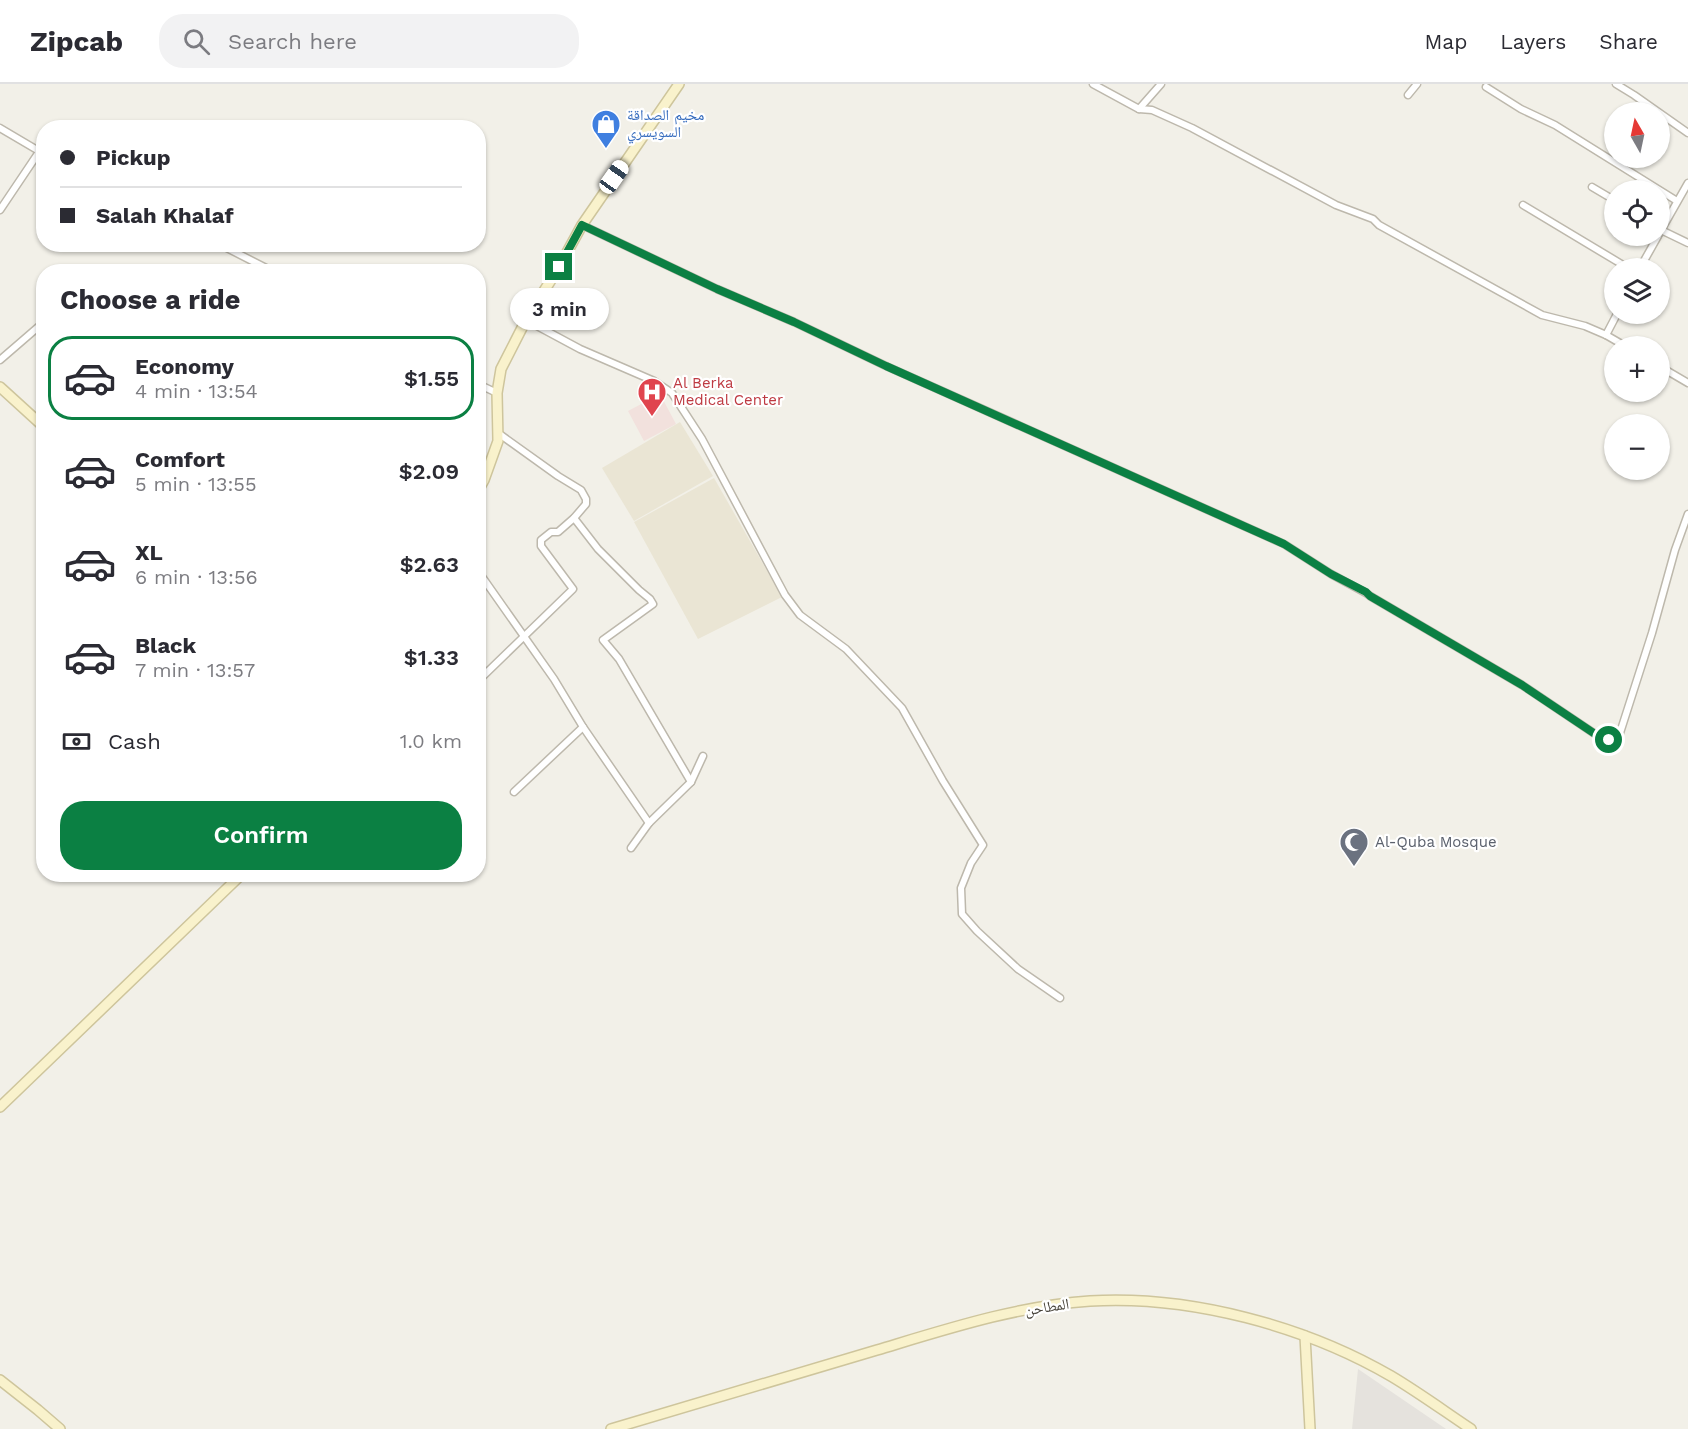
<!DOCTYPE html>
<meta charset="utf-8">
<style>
:root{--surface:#fff;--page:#f2f2f3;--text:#2b2b33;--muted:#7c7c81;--line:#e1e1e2;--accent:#0b8043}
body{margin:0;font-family:"Work Sans","Noto Naskh Arabic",sans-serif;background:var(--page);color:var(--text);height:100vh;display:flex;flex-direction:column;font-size:22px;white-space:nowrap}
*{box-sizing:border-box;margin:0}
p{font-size:20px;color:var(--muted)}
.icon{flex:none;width:33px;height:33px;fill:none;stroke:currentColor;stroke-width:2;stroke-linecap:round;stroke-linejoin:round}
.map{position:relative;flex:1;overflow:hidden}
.details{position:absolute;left:36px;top:180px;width:450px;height:618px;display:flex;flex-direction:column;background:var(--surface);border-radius:24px;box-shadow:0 2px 4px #0004}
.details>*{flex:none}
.guide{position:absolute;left:36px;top:36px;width:450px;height:132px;border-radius:24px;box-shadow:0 2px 4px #0004;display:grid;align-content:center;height:132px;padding:0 24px;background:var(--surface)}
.needle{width:39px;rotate:351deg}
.fabs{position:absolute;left:1604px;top:18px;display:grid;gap:12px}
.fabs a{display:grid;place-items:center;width:66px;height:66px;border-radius:50%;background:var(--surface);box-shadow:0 2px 4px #0004;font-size:30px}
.end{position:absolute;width:27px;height:27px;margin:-14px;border:8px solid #0b8043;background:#fff;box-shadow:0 0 0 3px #fff}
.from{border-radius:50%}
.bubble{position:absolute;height:42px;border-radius:21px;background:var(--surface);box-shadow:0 2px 4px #0004;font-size:20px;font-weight:600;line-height:42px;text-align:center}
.car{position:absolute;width:18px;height:36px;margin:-18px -9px;border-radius:8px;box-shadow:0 0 4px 2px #0007;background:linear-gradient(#fff 24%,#345 0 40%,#fff 0 76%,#345 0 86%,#fff 0)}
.guide b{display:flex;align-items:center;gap:21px;height:57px;font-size:22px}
.guide b+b{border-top:2px solid var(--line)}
.guide i{width:15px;height:15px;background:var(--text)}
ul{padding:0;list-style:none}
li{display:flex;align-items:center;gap:18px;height:84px;margin:0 12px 9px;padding:0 12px;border:3px solid transparent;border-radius:24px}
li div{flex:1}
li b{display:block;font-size:22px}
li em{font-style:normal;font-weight:600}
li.selected{border-color:var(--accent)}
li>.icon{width:54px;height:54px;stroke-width:1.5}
h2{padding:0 24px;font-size:27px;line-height:72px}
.pay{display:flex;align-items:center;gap:15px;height:66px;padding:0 24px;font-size:22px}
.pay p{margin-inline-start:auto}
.action{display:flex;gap:12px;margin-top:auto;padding:12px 24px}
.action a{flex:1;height:69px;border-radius:24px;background:var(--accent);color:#fff;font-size:24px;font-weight:600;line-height:69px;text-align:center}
header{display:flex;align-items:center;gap:36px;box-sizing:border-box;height:84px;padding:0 30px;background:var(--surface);border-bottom:2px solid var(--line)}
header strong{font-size:28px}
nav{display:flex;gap:33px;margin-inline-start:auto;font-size:21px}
.search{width:420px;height:54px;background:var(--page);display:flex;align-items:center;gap:15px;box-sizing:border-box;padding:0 21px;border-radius:24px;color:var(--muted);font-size:22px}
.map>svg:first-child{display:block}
.industrial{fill:#e5e2dd}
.education{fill:#eae5d4}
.medical{fill:#f2e1dd}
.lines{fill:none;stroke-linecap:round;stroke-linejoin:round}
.street-casing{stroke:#bdb8ac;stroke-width:9}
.secondary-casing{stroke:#cec59c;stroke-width:12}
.street{stroke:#fff;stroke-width:6}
.secondary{stroke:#f9f2cc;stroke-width:9}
.route{stroke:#0b8043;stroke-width:8}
.labels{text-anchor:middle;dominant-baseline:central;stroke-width:4.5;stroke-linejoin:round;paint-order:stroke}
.shop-label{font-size:15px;fill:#366cbe;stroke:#fff;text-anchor:start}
.health-label{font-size:15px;fill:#be3a42;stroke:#fff;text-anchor:start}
.worship-label{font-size:15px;fill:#5b616d;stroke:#fff;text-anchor:start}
.street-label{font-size:15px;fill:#454138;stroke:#fff}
</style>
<header>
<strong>Zipcab</strong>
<div class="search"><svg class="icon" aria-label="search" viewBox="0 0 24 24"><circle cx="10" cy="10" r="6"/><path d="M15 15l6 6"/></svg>Search here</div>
<nav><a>Map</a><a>Layers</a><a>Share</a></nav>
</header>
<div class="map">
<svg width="1688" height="1345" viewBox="0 0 1688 1345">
<rect width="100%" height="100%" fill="#f2f0e8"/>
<polygon class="industrial" points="1358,1285 1446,1345 1352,1345"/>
<g class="education">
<polygon points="680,338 713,392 634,437 602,384"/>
<polygon points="714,394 782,513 698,555 634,438"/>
</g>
<polygon class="medical" points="660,310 676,340 644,357 628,327"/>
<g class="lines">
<g class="street-casing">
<g id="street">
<polyline points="1093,0 1139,25 1152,26 1192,44 1336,121 1373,135 1379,141 1542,231 1585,242 1606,251 1625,262"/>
<polyline points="1616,0 1634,11 1688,49"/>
<polyline points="1486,3 1521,25 1555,41 1677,117"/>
<polyline points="1408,11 1417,0"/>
<polyline points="1139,25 1161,0"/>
<polyline points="0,44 44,70"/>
<polyline points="1592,103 1614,116"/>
<polyline points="1523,121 1628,184"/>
<polyline points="0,126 39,68"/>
<polyline points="582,141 717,205 794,238 886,282 1284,460 1331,490 1366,509 1370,512 1522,601 1604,656 1614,655 1619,652 1652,549 1675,466 1688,430"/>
<polyline points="1661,146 1688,159"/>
<polyline points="1659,150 1688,99"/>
<polyline points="219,160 274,188"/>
<polyline points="1640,184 1658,152"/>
<polyline points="526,236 580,265 654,297 672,309 702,355 785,511 800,531 846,565 902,624 943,697 983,761 971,779 961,804 962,830 977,847 1018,885 1060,914"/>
<polyline points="1606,251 1617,230"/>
<polyline points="0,276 44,238"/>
<polyline points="1659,282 1688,299"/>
<polyline points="478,300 497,309"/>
<polyline points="574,434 598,465 639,506 650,515 653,520 603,556 619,575 691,698"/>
<polyline points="478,487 554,595 583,643 649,739"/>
<polyline points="478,597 573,505 541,462 541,456 551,448 558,448 574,434 586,420 586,415 581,406 558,392 498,349"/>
<polyline points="514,708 583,643"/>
<polyline points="631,764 649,739 691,698 703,672"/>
</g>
</g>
<g class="secondary-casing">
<g id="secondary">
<polyline points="0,303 44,343"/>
<polyline points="478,407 484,396 498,357 497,309 501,285 526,236 559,183 582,141 679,0"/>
<polyline points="0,1023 242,790"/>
<polyline points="1305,1252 1310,1345"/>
<polyline points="0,1296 38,1326 60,1345"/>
<path d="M611,1345C700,1319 789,1293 877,1266C947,1245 1017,1222 1090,1217C1190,1211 1305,1242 1391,1292C1418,1308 1444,1327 1471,1345"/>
</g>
</g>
<use href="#street" class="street"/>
<use href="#secondary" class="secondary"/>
</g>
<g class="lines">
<polyline class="route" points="559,183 582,141 717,205 794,238 886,282 1284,460 1331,490 1366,508 1370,512 1522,601 1604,656 1609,656"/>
</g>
<defs>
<g id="shop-pin" transform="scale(1.5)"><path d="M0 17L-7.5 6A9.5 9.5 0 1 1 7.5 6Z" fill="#3f7fe0" stroke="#fff"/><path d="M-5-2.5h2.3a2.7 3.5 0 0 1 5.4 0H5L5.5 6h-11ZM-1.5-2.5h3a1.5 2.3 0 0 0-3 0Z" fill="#fff"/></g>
<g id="hospital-pin" transform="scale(1.5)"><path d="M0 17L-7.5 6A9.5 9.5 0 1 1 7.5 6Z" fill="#e0444e" stroke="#fff"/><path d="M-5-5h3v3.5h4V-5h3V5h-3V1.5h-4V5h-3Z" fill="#fff"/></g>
<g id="mosque-pin" transform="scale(1.5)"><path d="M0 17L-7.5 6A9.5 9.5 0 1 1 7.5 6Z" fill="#6b7280" stroke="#fff"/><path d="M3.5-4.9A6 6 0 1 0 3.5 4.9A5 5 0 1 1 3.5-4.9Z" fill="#fff"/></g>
</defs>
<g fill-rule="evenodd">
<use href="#shop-pin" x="606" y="40"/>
<use href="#hospital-pin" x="652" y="308"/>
<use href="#mosque-pin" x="1354" y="758"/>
</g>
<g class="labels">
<g class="shop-label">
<text x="627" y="31">مخيم الصداقة<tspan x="627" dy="17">السويسري</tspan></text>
</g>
<g class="health-label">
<text x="673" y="299">Al Berka<tspan x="673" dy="17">Medical Center</tspan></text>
</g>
<g class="worship-label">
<text x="1375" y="758">Al-Quba Mosque</text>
</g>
<g class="street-label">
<text transform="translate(1047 1223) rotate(-9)">المطاحن</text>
</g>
</g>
</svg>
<div class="fabs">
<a><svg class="needle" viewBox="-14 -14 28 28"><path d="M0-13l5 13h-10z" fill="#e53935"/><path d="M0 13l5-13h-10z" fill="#7c7c81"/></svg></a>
<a><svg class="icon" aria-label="locate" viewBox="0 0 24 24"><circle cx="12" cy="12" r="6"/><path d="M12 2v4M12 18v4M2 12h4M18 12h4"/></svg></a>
<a><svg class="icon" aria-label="layers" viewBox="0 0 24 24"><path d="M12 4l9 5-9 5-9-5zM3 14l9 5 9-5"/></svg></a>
<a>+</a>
<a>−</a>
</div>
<i class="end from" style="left:1609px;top:656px"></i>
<i class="end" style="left:559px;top:183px"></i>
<div class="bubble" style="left:510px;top:204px;width:99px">3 min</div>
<i class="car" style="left:614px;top:93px;rotate:35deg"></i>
<div class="guide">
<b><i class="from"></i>Pickup</b>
<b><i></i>Salah Khalaf</b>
</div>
<section class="details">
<h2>Choose a ride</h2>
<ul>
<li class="selected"><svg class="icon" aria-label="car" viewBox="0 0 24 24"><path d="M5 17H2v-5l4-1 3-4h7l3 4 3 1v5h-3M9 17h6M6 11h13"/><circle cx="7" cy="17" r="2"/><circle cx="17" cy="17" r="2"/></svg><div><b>Economy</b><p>4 min · 13:54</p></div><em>$1.55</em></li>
<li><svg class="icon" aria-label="car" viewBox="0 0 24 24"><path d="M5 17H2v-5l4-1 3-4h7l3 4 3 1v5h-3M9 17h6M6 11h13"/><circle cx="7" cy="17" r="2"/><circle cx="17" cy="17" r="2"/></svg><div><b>Comfort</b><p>5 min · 13:55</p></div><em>$2.09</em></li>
<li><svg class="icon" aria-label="car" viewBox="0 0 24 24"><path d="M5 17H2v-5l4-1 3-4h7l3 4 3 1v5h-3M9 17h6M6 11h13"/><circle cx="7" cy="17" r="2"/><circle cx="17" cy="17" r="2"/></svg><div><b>XL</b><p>6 min · 13:56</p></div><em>$2.63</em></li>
<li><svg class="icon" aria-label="car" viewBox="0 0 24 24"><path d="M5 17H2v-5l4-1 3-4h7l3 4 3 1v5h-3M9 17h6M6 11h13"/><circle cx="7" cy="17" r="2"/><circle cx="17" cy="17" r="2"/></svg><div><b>Black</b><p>7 min · 13:57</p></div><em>$1.33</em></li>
</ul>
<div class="pay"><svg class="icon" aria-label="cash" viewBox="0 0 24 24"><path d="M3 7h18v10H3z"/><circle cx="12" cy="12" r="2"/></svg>Cash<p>1.0 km</p></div>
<div class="action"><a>Confirm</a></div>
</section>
</div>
